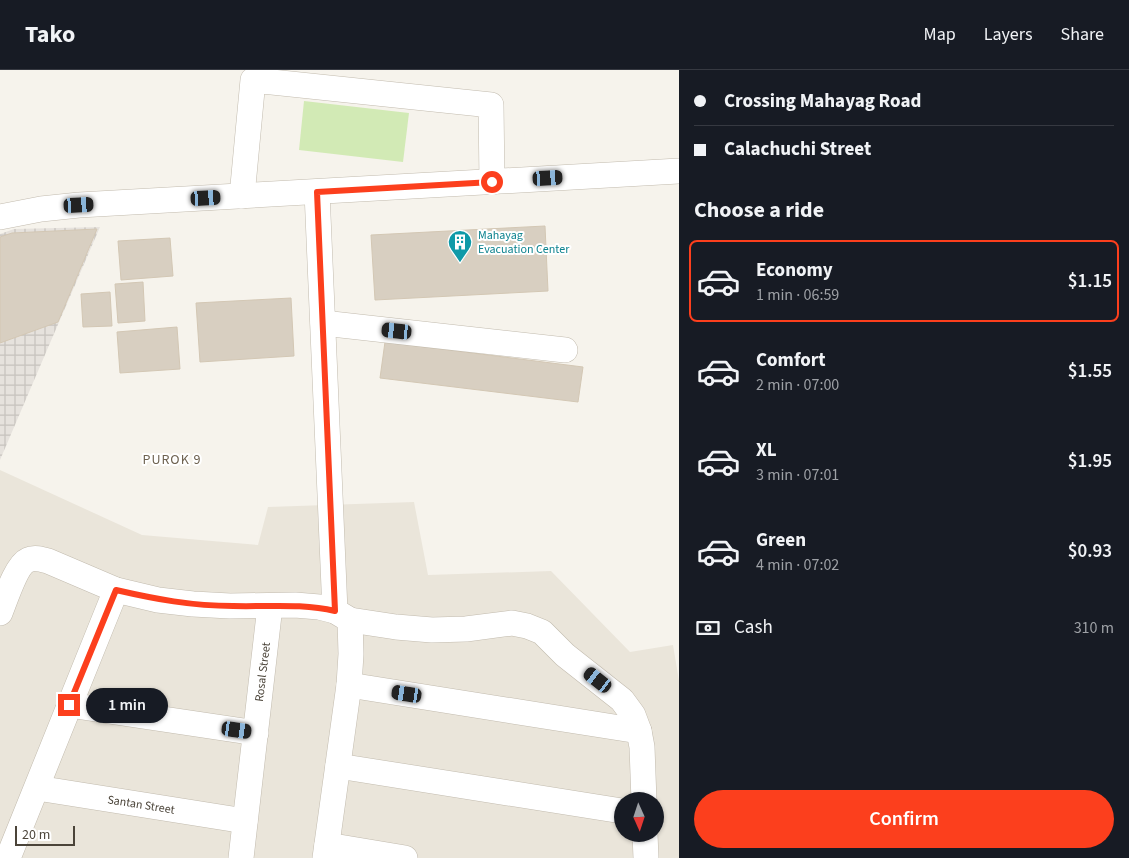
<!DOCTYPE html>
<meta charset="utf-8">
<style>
:root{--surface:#171b24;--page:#242831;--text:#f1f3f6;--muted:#9ea1a6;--line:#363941;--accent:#fc3f1d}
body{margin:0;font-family:"Source Sans 3",sans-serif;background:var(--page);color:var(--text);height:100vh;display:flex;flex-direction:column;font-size:19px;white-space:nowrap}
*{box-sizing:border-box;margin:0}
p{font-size:16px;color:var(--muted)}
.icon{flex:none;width:28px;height:28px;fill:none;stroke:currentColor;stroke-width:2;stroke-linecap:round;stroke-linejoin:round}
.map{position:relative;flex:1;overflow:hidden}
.sheet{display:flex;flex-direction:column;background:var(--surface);width:450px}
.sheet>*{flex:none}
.banner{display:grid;align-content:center;height:110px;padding:0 15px;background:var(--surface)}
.needle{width:32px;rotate:177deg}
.tools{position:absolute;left:614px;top:722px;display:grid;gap:10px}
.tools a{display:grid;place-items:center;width:50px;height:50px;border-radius:50%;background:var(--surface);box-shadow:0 1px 4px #0004;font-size:25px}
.scale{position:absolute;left:15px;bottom:12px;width:60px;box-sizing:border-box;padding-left:5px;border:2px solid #4b4439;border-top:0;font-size:14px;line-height:18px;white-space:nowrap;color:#4b4439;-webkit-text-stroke:4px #fff;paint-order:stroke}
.end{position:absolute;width:22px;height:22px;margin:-11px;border:6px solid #fc3f1d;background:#fff;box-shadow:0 0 0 2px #fff}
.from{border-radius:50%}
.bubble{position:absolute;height:35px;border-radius:18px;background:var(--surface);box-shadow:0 1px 4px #0004;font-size:16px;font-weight:600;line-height:35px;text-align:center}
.car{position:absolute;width:15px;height:30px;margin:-15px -8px;border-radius:6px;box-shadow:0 0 4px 1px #0007;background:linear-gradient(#222 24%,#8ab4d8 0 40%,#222 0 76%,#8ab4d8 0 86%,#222 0)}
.banner b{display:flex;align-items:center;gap:18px;height:48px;font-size:19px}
.banner b+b{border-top:1px solid var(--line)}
.banner i{width:12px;height:12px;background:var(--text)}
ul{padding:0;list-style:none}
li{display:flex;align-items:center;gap:15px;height:82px;margin:0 10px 8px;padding:0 5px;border:2px solid transparent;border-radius:8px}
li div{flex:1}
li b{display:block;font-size:19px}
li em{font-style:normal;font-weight:600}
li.selected{border-color:var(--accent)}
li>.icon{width:45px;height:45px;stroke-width:1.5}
h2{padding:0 15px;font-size:22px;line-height:60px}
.pay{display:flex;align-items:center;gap:12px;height:55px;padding:0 15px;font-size:19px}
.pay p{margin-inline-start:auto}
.button{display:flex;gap:10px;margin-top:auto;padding:10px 15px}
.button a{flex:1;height:58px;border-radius:30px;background:var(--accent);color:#fff;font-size:20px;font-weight:600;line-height:58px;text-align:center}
header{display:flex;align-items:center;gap:30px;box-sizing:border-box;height:70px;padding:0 25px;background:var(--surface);border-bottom:1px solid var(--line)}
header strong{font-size:24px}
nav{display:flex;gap:28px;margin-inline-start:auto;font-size:18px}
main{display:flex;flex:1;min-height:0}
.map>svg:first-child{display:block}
.residential{fill:#eae5da;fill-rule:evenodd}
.industrial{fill:url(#industrial-grid)}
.park{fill:#d2eab5}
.building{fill:#d8cfc1;stroke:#d3c7b4}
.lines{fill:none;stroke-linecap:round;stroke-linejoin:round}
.minor-casing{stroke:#c2bbae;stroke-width:26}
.minor{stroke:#fff;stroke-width:25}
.route{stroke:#fc3f1d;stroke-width:6}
.labels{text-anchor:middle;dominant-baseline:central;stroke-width:4;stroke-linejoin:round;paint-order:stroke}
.culture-label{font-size:12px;fill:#0d838f;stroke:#fff;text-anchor:start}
.street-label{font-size:12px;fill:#4b4439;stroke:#fff}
.neighbourhood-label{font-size:14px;letter-spacing:1px;fill:#6e6250;stroke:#fff}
</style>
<header>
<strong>Tako</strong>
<nav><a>Map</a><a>Layers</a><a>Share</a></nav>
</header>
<main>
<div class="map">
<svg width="679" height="788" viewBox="0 0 679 788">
<defs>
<pattern id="industrial-grid" width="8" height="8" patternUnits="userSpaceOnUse" patternTransform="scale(1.25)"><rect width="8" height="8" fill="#e6e2dd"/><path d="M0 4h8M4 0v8" fill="none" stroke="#c7c3be"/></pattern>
</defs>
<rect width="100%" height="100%" fill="#f6f3ec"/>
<path class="residential" d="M0,400L142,465L258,475L268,437L414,432L428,505L551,501L630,582L673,575L679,611V788H0ZM622,731H655V764H622Z"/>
<polygon class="industrial" points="100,157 47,280 0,390 0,164 14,159"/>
<polygon class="park" points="304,31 409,43 403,92 299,80"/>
<g class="building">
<polygon points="545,156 548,221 375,230 371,165"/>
<polygon points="97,159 58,252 0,273 0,167 12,163"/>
<polygon points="170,168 173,206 121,210 118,171"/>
<polygon points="143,212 145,251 118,253 115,214"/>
<polygon points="110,222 112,256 83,257 81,224"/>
<polygon points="291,228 294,286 200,292 196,233"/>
<polygon points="177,257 180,299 120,303 117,262"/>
<polygon points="385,272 583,297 578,332 380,308"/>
</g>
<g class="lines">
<g class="minor-casing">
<g id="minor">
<polyline points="317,122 335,541"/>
<polyline points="242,126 253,10 491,35 492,112"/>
<polyline points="0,147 41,139 79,135 679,101"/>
<polyline points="323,253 565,280"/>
<path d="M0,543C5,531 16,495 28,490C34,487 41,489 48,491L116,520L158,530L193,534L230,536L295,535L319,537L335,541L350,550L396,557L432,560L466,559L512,553L527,556L542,562L565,585L622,630L633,645L639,661L642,677L644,731"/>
<polyline points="349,615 639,661"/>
<polyline points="69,635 256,663"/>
<polyline points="338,696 622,741"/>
<polyline points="37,718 245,751"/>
<polyline points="645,764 646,788"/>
<polyline points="327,775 405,788"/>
<polyline points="8,788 116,520"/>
<polyline points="241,788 270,536"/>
<polyline points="325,788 349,615 351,584 350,550"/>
</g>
</g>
<use href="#minor" class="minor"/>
</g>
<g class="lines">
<path class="route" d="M69,635L116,520C155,529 192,536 233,536C267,537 302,533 335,541L317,122L492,112"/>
</g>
<defs>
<g id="building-pin" transform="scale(1.25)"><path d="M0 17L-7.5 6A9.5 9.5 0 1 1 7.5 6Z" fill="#0f9aa8" stroke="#fff"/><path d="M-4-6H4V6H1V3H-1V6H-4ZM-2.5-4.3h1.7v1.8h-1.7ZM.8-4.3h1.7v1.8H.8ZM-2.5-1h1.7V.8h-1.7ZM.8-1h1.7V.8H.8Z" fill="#fff"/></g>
</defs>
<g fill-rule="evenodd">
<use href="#building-pin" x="460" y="172"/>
</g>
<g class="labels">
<g class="culture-label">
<text x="478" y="165">Mahayag<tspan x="478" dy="14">Evacuation Center</tspan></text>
</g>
<g class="street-label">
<text transform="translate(263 602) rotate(-83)">Rosal Street</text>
<text transform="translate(141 735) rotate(9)">Santan Street</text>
</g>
<g class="neighbourhood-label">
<text x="172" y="390">PUROK 9</text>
</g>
</g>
</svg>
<div class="tools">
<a><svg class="needle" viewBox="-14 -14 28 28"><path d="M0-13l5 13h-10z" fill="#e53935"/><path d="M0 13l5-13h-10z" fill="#9ea1a6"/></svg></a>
</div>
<div class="scale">20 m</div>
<i class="end from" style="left:492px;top:112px"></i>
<i class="end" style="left:69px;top:635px"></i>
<div class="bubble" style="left:86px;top:618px;width:82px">1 min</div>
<i class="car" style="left:548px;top:108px;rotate:87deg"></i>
<i class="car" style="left:206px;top:128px;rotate:87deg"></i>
<i class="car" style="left:79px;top:135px;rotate:87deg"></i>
<i class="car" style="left:397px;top:261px;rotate:276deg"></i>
<i class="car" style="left:598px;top:610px;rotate:308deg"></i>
<i class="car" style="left:407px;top:624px;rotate:279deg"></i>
<i class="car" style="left:237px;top:660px;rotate:98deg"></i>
</div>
<section class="sheet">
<div class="banner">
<b><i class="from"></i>Crossing Mahayag Road</b>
<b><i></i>Calachuchi Street</b>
</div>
<h2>Choose a ride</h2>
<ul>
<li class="selected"><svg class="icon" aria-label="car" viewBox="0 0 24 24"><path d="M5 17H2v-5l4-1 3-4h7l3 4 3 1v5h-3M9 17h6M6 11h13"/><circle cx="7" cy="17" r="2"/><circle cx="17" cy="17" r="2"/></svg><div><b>Economy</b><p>1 min · 06:59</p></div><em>$1.15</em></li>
<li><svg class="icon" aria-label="car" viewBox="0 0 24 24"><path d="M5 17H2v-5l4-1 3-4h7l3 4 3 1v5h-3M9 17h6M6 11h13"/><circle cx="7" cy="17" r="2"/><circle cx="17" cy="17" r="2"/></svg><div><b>Comfort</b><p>2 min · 07:00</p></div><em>$1.55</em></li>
<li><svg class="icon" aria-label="car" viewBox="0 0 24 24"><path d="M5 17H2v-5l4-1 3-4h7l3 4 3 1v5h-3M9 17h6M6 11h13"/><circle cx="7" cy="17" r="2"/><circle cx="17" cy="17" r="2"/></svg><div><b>XL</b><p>3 min · 07:01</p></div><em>$1.95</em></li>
<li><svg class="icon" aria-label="car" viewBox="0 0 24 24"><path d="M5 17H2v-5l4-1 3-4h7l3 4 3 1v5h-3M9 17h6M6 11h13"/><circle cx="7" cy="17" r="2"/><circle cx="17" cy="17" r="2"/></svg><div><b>Green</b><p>4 min · 07:02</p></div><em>$0.93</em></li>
</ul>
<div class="pay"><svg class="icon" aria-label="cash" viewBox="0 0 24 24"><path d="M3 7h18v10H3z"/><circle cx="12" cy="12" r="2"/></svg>Cash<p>310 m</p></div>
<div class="button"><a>Confirm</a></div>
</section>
</main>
